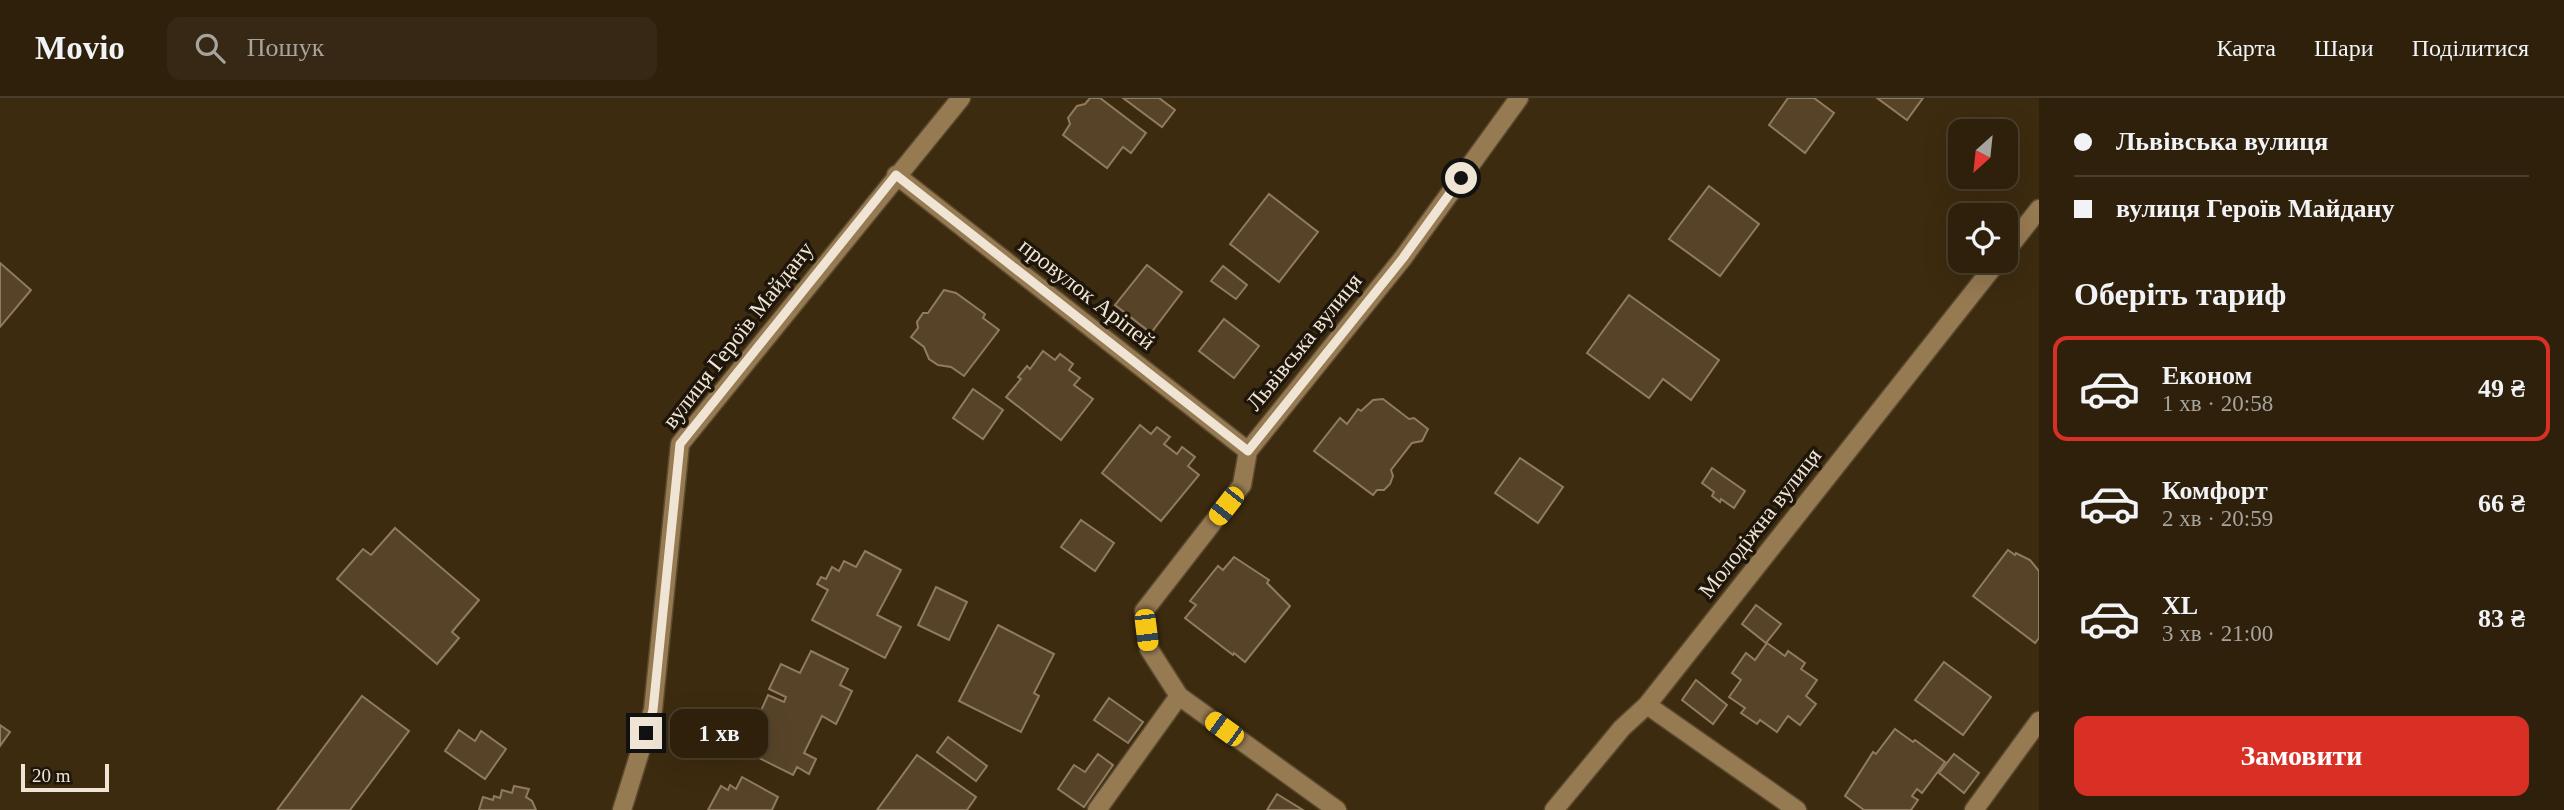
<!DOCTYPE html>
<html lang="uk">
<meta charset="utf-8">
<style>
:root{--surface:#2e200b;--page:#362814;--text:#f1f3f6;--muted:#a7a39d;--line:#493e2c;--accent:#d93025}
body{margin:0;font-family:Georgia,serif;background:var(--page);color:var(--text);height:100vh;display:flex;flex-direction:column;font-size:26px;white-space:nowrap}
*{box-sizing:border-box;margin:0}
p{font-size:23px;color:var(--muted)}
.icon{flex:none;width:38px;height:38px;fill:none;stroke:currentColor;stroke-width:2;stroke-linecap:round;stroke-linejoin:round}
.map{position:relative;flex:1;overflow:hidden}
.drawer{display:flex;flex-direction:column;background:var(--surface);width:525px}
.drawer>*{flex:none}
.hud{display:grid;align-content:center;height:154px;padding:0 35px;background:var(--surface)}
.needle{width:46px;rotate:207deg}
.buttons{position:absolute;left:1948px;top:21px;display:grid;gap:14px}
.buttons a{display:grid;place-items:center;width:70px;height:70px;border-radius:14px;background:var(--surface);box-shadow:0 7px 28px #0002,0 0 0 2px var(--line);font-size:35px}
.scale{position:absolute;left:21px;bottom:18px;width:88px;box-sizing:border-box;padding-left:7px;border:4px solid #f0e5d5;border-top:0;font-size:19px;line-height:24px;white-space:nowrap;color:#f0e5d5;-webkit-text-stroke:5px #1e160a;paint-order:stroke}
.end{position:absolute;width:32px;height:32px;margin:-16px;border:9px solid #f0e5d5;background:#111;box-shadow:0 0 0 4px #111}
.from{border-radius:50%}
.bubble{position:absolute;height:49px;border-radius:14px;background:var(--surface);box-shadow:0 7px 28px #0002,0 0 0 2px var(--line);font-size:23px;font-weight:600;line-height:49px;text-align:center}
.car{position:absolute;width:21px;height:42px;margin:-21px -10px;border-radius:9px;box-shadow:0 0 5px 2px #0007;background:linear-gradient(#f5c518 24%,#345 0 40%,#f5c518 0 76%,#345 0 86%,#f5c518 0)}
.hud b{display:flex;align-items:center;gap:24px;height:66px;font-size:26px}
.hud b+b{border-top:2px solid var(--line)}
.hud i{width:18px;height:18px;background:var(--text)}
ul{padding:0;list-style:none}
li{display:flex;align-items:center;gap:21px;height:105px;margin:0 14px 10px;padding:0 21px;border:4px solid transparent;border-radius:14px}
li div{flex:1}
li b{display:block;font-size:26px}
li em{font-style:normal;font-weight:600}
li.active{border-color:var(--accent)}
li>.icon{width:63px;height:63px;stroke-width:1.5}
h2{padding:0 35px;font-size:32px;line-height:84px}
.cta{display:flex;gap:14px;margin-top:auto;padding:14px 35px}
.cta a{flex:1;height:80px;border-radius:14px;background:var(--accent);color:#fff;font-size:28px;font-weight:600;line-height:80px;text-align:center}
header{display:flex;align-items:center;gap:42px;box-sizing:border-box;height:98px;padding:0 35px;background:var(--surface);border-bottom:2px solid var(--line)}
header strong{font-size:33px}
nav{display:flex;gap:38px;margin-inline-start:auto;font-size:24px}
.search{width:490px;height:63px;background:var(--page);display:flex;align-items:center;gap:18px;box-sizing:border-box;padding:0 24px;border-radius:14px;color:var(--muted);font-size:26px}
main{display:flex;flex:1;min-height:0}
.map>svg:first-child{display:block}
.building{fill:#574428;stroke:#907b5e;stroke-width:2}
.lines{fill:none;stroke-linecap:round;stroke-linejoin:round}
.minor-casing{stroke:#5a492f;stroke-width:21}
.minor{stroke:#967a52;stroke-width:18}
.route{stroke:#f0e5d5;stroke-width:9}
.labels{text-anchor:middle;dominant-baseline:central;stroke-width:7;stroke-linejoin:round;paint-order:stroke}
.street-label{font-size:23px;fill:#f0e5d5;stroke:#1e160a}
</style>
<header>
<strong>Movio</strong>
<div class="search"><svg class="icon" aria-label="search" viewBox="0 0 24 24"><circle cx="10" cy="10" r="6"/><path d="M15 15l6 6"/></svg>Пошук</div>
<nav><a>Карта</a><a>Шари</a><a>Поділитися</a></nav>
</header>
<main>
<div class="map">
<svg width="2039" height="712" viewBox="0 0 2039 712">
<rect width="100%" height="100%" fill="#3d2b0f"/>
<g class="building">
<polygon points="1090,0 1100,0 1146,35 1131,55 1123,49 1107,70 1063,37 1070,26 1068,20 1077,8 1085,6"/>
<polygon points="1123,0 1159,0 1175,12 1162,29"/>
<polygon points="1788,0 1814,0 1834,15 1805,55 1769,27"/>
<polygon points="1877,0 1923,0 1907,22"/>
<polygon points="1709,88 1759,126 1720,178 1669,141"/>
<polygon points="1269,96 1318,134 1279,184 1230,146"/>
<polygon points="0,165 31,192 0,229"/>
<polygon points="1147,167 1182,194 1151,235 1115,207"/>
<polygon points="1223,168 1247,187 1236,201 1211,183"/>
<polygon points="944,192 956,195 985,216 983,220 999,232 964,278 951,269 938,267 929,261 924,249 911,239 918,230 917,224 923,215 928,215"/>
<polygon points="1629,197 1719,262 1691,302 1663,281 1649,300 1587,255"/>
<polygon points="1224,221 1259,248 1234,280 1199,253"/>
<polygon points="1043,253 1055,262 1060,256 1073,266 1069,272 1080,280 1074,287 1093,301 1061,342 1006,299 1021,281 1018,279 1027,268 1030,271"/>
<polygon points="973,291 1003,312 983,341 953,320"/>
<polygon points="1383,301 1409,321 1414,320 1428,331 1422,343 1412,345 1391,372 1393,378 1390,386 1384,392 1377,392 1373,397 1314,353 1340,320 1347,326 1358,311 1361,313 1373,302"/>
<polygon points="1140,327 1151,336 1157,329 1170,339 1164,346 1177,356 1182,349 1195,359 1188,368 1199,377 1161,423 1102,375"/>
<polygon points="1520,360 1563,389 1538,425 1495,395"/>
<polygon points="1712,370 1745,393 1734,410 1721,401 1720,404 1712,398 1714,394 1702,385"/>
<polygon points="1081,422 1114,445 1095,473 1061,449"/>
<polygon points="395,430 479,502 452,534 459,540 437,566 337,481 363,451 371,457"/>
<polygon points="2008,452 2015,457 2016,455 2030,462 2039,473 2039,540 2035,545 1973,498"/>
<polygon points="865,453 901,472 877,517 901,529 885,560 812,522 828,492 817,486 821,479 826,481 832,469 839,473 844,463 856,469"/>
<polygon points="1234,459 1269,482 1267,485 1290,508 1245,564 1234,555 1233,557 1185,520 1196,507 1190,503 1218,468 1223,472"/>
<polygon points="936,489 967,504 949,542 918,527"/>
<polygon points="1756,507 1781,526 1766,545 1742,526"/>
<polygon points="998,527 1054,556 1034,595 1039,598 1021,634 959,603"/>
<polygon points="1767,545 1785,558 1788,553 1805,565 1801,571 1817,582 1806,598 1816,606 1800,627 1788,618 1777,634 1760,622 1757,626 1741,615 1745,610 1729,599 1741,582 1732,575 1746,555 1755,562"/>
<polygon points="811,553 848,571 840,587 852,593 836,626 822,618 804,655 816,661 809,676 797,669 793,677 753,657 766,631 755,626 768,597 784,604 786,599 769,591 781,566 800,575"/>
<polygon points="1944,564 1991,599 1963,637 1915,602"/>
<polygon points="1696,582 1727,607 1713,626 1682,602"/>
<polygon points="362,598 409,633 350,712 277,712"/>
<polygon points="1109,600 1143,624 1128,645 1094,622"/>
<polygon points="0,627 10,634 0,648"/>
<polygon points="1895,631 1913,644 1915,642 1945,664 1922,695 1917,691 1912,698 1918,702 1911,712 1864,712 1845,698 1873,654 1876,656"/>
<polygon points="459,632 475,643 481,633 506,651 485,681 445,653"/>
<polygon points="948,639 987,668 976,683 937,654"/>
<polygon points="1098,656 1113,667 1084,709 1058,691 1074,667 1085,674"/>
<polygon points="1954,656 1979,675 1964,695 1939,675"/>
<polygon points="917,657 976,699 967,712 877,712"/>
<polygon points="742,679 778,699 772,712 708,712 721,688 728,692 730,687 736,691"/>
<polygon points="514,688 529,691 526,699 532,703 536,712 479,712 483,699 493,702 494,698 500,700 502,692 512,695"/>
<polygon points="1277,696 1303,712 1267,712"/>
</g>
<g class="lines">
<g class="minor-casing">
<g id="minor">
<polyline points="896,77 1248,353"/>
<polyline points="2006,153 2039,111"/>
<polyline points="1647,607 1797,712"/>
<polyline points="622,712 653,612 680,346 961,0"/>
<polyline points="1097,712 1179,598"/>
<polyline points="1337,712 1179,598 1149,551 1144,513 1242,387 1248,353 1403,160 1519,0"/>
<polyline points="1554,712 1622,630 1647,607 1998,163"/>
<polyline points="1974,712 2039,623"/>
</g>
</g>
<use href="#minor" class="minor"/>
</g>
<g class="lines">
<polyline class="route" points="646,635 653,612 680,346 896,77 1248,353 1403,160 1461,80"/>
</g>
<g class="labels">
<g class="street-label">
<text transform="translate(1087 196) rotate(38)">провулок Аріпей</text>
<text transform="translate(738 237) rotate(-52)">вулиця Героїв Майдану</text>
<text transform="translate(1304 244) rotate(-51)">Львівська вулиця</text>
<text transform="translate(1760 425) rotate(-52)">Молодіжна вулиця</text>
</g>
</g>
</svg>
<div class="buttons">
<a><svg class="needle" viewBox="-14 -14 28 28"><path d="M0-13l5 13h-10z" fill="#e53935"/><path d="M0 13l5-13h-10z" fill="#a7a39d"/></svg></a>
<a><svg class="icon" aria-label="locate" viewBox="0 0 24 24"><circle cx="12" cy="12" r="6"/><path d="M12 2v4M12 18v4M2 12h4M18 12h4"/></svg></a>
</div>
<div class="scale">20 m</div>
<i class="end from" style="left:1461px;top:80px"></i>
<i class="end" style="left:646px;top:635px"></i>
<div class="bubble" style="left:670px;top:611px;width:98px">1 хв</div>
<i class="car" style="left:1226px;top:408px;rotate:218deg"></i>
<i class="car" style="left:1146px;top:532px;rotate:173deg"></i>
<i class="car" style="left:1224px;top:631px;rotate:306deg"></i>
</div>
<section class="drawer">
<div class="hud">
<b><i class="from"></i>Львівська вулиця</b>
<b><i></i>вулиця Героїв Майдану</b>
</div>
<h2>Оберіть тариф</h2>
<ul>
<li class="active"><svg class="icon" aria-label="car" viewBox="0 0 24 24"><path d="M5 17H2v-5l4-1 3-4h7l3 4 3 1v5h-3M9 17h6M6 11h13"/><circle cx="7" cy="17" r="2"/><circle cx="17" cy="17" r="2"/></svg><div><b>Економ</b><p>1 хв · 20:58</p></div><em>49 ₴</em></li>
<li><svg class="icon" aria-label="car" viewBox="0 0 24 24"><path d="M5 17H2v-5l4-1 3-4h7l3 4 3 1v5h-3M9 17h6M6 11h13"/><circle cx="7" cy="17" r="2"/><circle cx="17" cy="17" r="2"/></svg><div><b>Комфорт</b><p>2 хв · 20:59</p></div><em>66 ₴</em></li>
<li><svg class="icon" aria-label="car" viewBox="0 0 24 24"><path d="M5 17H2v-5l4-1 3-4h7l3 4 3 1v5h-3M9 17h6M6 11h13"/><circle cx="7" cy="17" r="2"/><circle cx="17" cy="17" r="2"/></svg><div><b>XL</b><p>3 хв · 21:00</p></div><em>83 ₴</em></li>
</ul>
<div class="cta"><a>Замовити</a></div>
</section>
</main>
